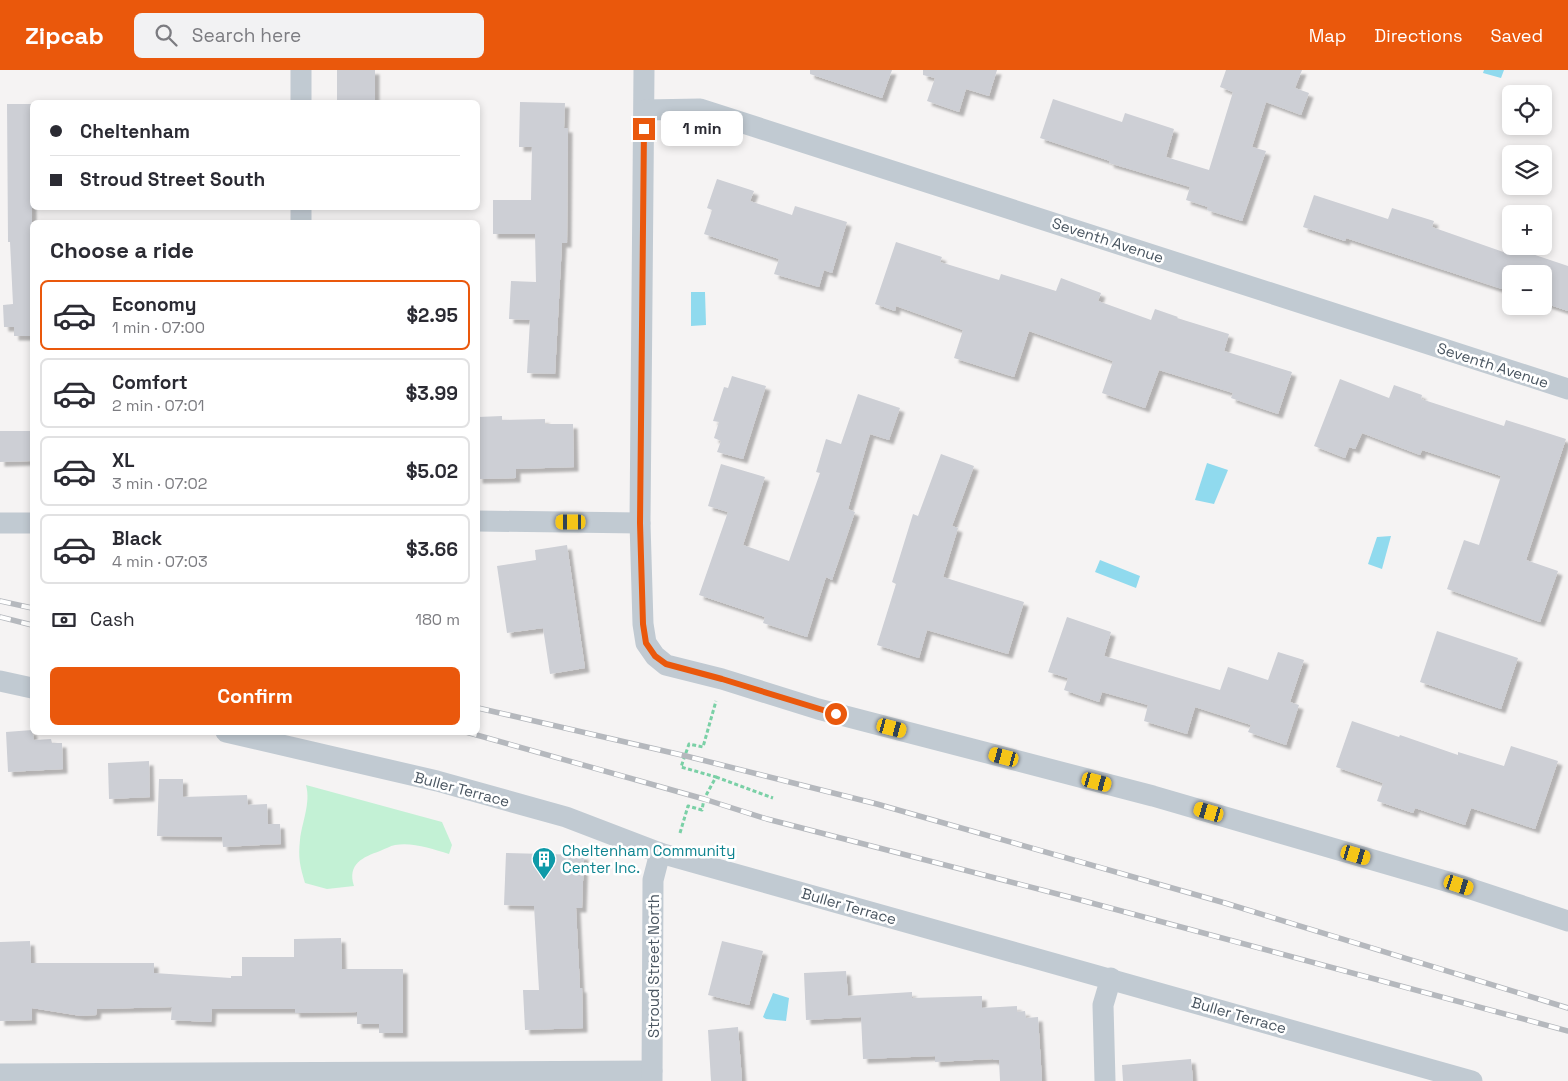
<!DOCTYPE html>
<meta charset="utf-8">
<style>
:root{--surface:#fff;--page:#f2f2f3;--text:#2b2b33;--muted:#7c7c81;--line:#e1e1e2;--accent:#ea580c}
body{margin:0;font-family:"Space Grotesk",sans-serif;background:var(--page);color:var(--text);height:100vh;display:flex;flex-direction:column;font-size:19px;white-space:nowrap}
*{box-sizing:border-box;margin:0}
p{font-size:16px;color:var(--muted)}
.icon{flex:none;width:28px;height:28px;fill:none;stroke:currentColor;stroke-width:2;stroke-linecap:round;stroke-linejoin:round}
.map{position:relative;flex:1;overflow:hidden}
.panel{position:absolute;left:30px;top:150px;width:450px;height:515px;display:flex;flex-direction:column;background:var(--surface);border-radius:8px;box-shadow:0 2px 8px #0003}
.panel>*{flex:none}
.banner{position:absolute;left:30px;top:30px;width:450px;height:110px;border-radius:8px;box-shadow:0 2px 8px #0003;display:grid;align-content:center;height:110px;padding:0 20px;background:var(--surface)}
.controls{position:absolute;left:1502px;top:15px;display:grid;gap:10px}
.controls a{display:grid;place-items:center;width:50px;height:50px;border-radius:8px;background:var(--surface);box-shadow:0 2px 8px #0003;font-size:25px}
.end{position:absolute;width:22px;height:22px;margin:-11px;border:6px solid #ea580c;background:#fff;box-shadow:0 0 0 2px #fff}
.from{border-radius:50%}
.bubble{position:absolute;height:35px;border-radius:8px;background:var(--surface);box-shadow:0 2px 8px #0003;font-size:16px;font-weight:800;line-height:35px;text-align:center}
.car{position:absolute;width:15px;height:30px;margin:-15px -8px;border-radius:6px;box-shadow:0 0 4px 1px #0007;background:linear-gradient(#f5c518 24%,#345 0 40%,#f5c518 0 76%,#345 0 86%,#f5c518 0)}
.banner b{display:flex;align-items:center;gap:18px;height:48px;font-size:19px}
.banner b+b{border-top:1px solid var(--line)}
.banner i{width:12px;height:12px;background:var(--text)}
ul{padding:0;list-style:none}
li{display:flex;align-items:center;gap:15px;height:70px;margin:0 10px 8px;padding:0 10px;border:2px solid var(--line);border-radius:8px}
li div{flex:1}
li b{display:block;font-size:19px}
li em{font-style:normal;font-weight:800}
li.on{border-color:var(--accent)}
li>.icon{width:45px;height:45px;stroke-width:1.5}
h2{padding:0 20px;font-size:22px;line-height:60px}
.pay{display:flex;align-items:center;gap:12px;height:55px;padding:0 20px;font-size:19px}
.pay p{margin-inline-start:auto}
.primary-button{display:flex;gap:10px;margin-top:auto;padding:10px 20px}
.primary-button a{flex:1;height:58px;border-radius:8px;background:var(--accent);color:#fff;font-size:20px;font-weight:800;line-height:58px;text-align:center}
header{display:flex;align-items:center;gap:30px;box-sizing:border-box;height:70px;padding:0 25px;background:var(--accent);color:#fff}
header strong{font-size:24px}
nav{display:flex;gap:28px;margin-inline-start:auto;font-size:18px}
.search{width:350px;height:45px;background:var(--page);display:flex;align-items:center;gap:12px;box-sizing:border-box;padding:0 18px;border-radius:8px;color:var(--muted);font-size:19px}
.map>svg:first-child{display:block}
.green{fill:#c3f1d5}
.water{fill:#90daee}
.building{fill:#cdcfd5;filter:url(#shadow)}
.lines{fill:none;stroke-linecap:round;stroke-linejoin:round}
.path{stroke:#7ad0a6;stroke-width:3;stroke-dasharray:4 2.5;stroke-linecap:butt}
.minor{stroke:#c1cad2;stroke-width:21}
.rail-casing{stroke:#b5b8bd;stroke-width:5.5}
.rail{stroke:#fff;stroke-width:4;stroke-dasharray:11;stroke-linecap:butt}
.route{stroke:#ea580c;stroke-width:6}
.labels{text-anchor:middle;dominant-baseline:central;stroke-width:5;stroke-linejoin:round;paint-order:stroke}
.street-label{font-size:15px;fill:#4a5661;stroke:#fff}
.culture-label{font-size:15px;fill:#0d838f;stroke:#fff;text-anchor:start}
</style>
<header>
<strong>Zipcab</strong>
<div class="search"><svg class="icon" aria-label="search" viewBox="0 0 24 24"><circle cx="10" cy="10" r="6"/><path d="M15 15l6 6"/></svg>Search here</div>
<nav><a>Map</a><a>Directions</a><a>Saved</a></nav>
</header>
<div class="map">
<svg width="1568" height="1011" viewBox="0 0 1568 1011">
<defs>
<filter id="shadow"><feDropShadow dx="4.5" dy="4.5" stdDeviation="1" flood-color="#0004"/></filter>
</defs>
<rect width="100%" height="100%" fill="#f5f3f3"/>
<path class="green" d="M306,715L442,752L452,775L449,784C432,779 413,772 395,775C390,776 385,779 380,781C363,787 347,794 354,816L327,819L305,813C300,796 298,788 300,770C302,752 311,733 306,715Z"/>
<g class="water">
<polygon points="1484,0 1504,0 1501,8 1483,3"/>
<polygon points="691,222 705,222 706,255 691,256"/>
<polygon points="1207,393 1228,400 1214,434 1195,430"/>
<polygon points="1391,466 1382,499 1368,494 1377,467"/>
<polygon points="1100,490 1140,506 1136,518 1095,502"/>
<path d="M773,923L789,928L786,951L766,949L763,947C766,939 770,931 773,923Z"/>
</g>
<g class="building">
<rect x="337" y="0" width="38" height="32"/>
<polygon points="810,0 892,0 882,28 810,4"/>
<polygon points="923,0 997,0 989,26 966,19 959,42 927,31 935,8 923,5"/>
<polygon points="1226,0 1302,0 1295,18 1309,23 1301,45 1266,32 1252,77 1266,81 1242,151 1207,140 1208,137 1186,130 1190,117 1109,93 1110,91 1040,68 1053,29 1122,52 1125,43 1174,59 1166,87 1209,100 1233,22 1220,17"/>
<polygon points="520,32 565,33 564,58 568,58 567,173 562,173 555,304 527,303 530,250 509,249 511,211 536,212 535,164 493,164 493,130 531,130 532,77 519,77"/>
<polygon points="7,34 32,34 32,266 14,266 14,257 4,257 3,235 13,234 10,172 8,172"/>
<polygon points="717,109 754,121 750,131 792,145 795,136 847,152 832,203 824,200 819,217 774,204 779,189 704,164 712,140 707,138"/>
<polygon points="1314,125 1388,149 1392,138 1434,151 1432,157 1509,184 1511,177 1568,196 1568,241 1544,233 1544,204 1511,204 1511,222 1346,168 1345,171 1303,157"/>
<polygon points="896,172 942,187 940,192 999,210 1001,204 1056,221 1061,208 1101,223 1098,231 1151,250 1155,239 1178,247 1177,248 1229,264 1224,281 1292,302 1278,344 1231,328 1233,323 1159,300 1145,338 1102,323 1113,291 1029,261 1014,307 954,288 963,260 896,236 895,241 875,234"/>
<polygon points="732,306 766,316 743,389 717,382 721,371 714,368 719,352 713,351 724,317 728,318"/>
<polygon points="1340,309 1389,328 1394,315 1422,325 1421,329 1504,356 1506,350 1566,369 1526,490 1558,501 1540,552 1447,519 1464,470 1479,475 1501,406 1422,380 1420,385 1362,363 1355,379 1349,377 1345,388 1314,376"/>
<polygon points="858,324 900,338 889,370 870,364 848,439 855,442 832,510 826,507 807,567 763,553 765,547 699,525 728,442 708,436 721,394 765,407 743,475 789,491 820,403 816,402 826,369 841,374"/>
<polygon points="502,346 502,350 545,349 545,354 573,354 574,397 516,399 516,408 478,409 478,347"/>
<polygon points="0,361 30,361 30,391 0,392"/>
<polygon points="941,384 974,396 952,456 958,458 943,507 1024,532 1008,584 927,560 919,588 877,575 896,514 892,512 913,444 918,446"/>
<polygon points="567,475 585,598 550,604 543,558 507,563 497,496 536,490 535,480"/>
<polygon points="1067,547 1111,562 1104,586 1220,620 1228,597 1268,610 1278,582 1304,590 1290,632 1299,635 1286,675 1248,662 1251,655 1195,637 1187,664 1144,651 1148,635 1102,622 1099,632 1064,620 1068,608 1048,602"/>
<polygon points="1437,561 1518,588 1501,639 1420,612"/>
<polygon points="1352,651 1399,667 1400,665 1458,685 1458,682 1504,696 1511,676 1558,691 1535,759 1471,738 1465,755 1415,738 1413,743 1377,731 1383,713 1336,697"/>
<polygon points="32,660 34,670 51,669 52,673 62,673 63,699 8,702 6,662"/>
<polygon points="149,691 150,727 109,729 108,693"/>
<polygon points="159,709 183,709 183,727 247,725 248,735 267,734 268,754 280,754 281,774 223,777 222,767 157,766"/>
<polygon points="506,783 584,785 582,838 576,838 580,918 582,918 583,958 525,960 523,920 539,920 534,836 504,835"/>
<polygon points="341,868 342,899 403,899 403,963 379,963 379,954 357,954 357,942 295,943 295,939 212,939 211,952 171,950 172,937 97,939 96,945 81,946 32,938 32,950 0,951 0,872 30,871 31,893 154,893 154,903 231,908 231,906 242,906 242,887 294,887 294,869"/>
<polygon points="722,871 763,881 749,935 708,925"/>
<polygon points="846,901 848,926 912,922 912,928 982,926 982,938 1017,936 1017,942 1025,941 1026,948 1038,947 1042,1011 1000,1011 999,990 993,990 993,989 935,992 935,986 863,989 861,947 806,950 804,903"/>
<polygon points="738,957 742,1011 711,1011 708,960"/>
<polygon points="1191,989 1193,1011 1123,1011 1122,995"/>
</g>
<g class="lines">
<g class="path">
<polyline points="716,707 773,728"/>
<polyline points="680,763 688,736 702,740 704,729 716,707 681,697 689,674 703,677 716,631"/>
</g>
<g class="minor">
<polyline points="301,0 301,32"/>
<polyline points="644,0 640,453 643,554 646,573 655,586 666,595 722,609 818,639 1153,726 1459,815 1568,851"/>
<polyline points="645,40 700,39 1568,319"/>
<polyline points="301,138 301,152"/>
<polyline points="478,451 640,453"/>
<polyline points="0,453 32,453"/>
<polyline points="0,611 32,618"/>
<polyline points="226,662 437,711 566,747 660,783 1472,1011"/>
<polyline points="0,1004 652,1001"/>
<polyline points="652,1011 653,810 660,783"/>
<polyline points="1105,1011 1103,935 1111,908"/>
</g>
<g class="rail-casing">
<g id="rail">
<polyline points="0,531 32,538"/>
<polyline points="0,547 32,555"/>
<polyline points="478,638 686,686 877,734 1225,833 1568,938"/>
<polyline points="466,662 704,729 767,749 1073,828 1568,961"/>
</g>
</g>
<use href="#rail" class="rail"/>
</g>
<g class="lines">
<polyline class="route" points="644,59 640,453 643,554 646,573 655,586 666,594 722,609 836,644"/>
</g>
<defs>
<g id="building-pin" transform="scale(1.25)"><path d="M0 17L-7.5 6A9.5 9.5 0 1 1 7.5 6Z" fill="#0f9aa8" stroke="#fff"/><path d="M-4-6H4V6H1V3H-1V6H-4ZM-2.5-4.3h1.7v1.8h-1.7ZM.8-4.3h1.7v1.8H.8ZM-2.5-1h1.7V.8h-1.7ZM.8-1h1.7V.8H.8Z" fill="#fff"/></g>
</defs>
<g fill-rule="evenodd">
<use href="#building-pin" x="544" y="789"/>
</g>
<g class="labels">
<g class="street-label">
<text transform="translate(1108 170) rotate(18)">Seventh Avenue</text>
<text transform="translate(1493 295) rotate(18)">Seventh Avenue</text>
<text transform="translate(462 719) rotate(15)">Buller Terrace</text>
<text transform="translate(849 836) rotate(16)">Buller Terrace</text>
<text transform="translate(653 896) rotate(-90)">Stroud Street North</text>
<text transform="translate(1239 945) rotate(16)">Buller Terrace</text>
</g>
<g class="culture-label">
<text x="562" y="780">Cheltenham Community<tspan x="562" dy="17">Center Inc.</tspan></text>
</g>
</g>
</svg>
<div class="controls">
<a><svg class="icon" aria-label="locate" viewBox="0 0 24 24"><circle cx="12" cy="12" r="6"/><path d="M12 2v4M12 18v4M2 12h4M18 12h4"/></svg></a>
<a><svg class="icon" aria-label="layers" viewBox="0 0 24 24"><path d="M12 4l9 5-9 5-9-5zM3 14l9 5 9-5"/></svg></a>
<a>+</a>
<a>−</a>
</div>
<i class="end from" style="left:836px;top:644px"></i>
<i class="end" style="left:644px;top:59px"></i>
<div class="bubble" style="left:661px;top:41px;width:82px">1 min</div>
<i class="car" style="left:571px;top:452px;rotate:270deg"></i>
<i class="car" style="left:892px;top:658px;rotate:105deg"></i>
<i class="car" style="left:1004px;top:687px;rotate:285deg"></i>
<i class="car" style="left:1097px;top:712px;rotate:105deg"></i>
<i class="car" style="left:1209px;top:742px;rotate:286deg"></i>
<i class="car" style="left:1356px;top:785px;rotate:106deg"></i>
<i class="car" style="left:1459px;top:815px;rotate:108deg"></i>
<div class="banner">
<b><i class="from"></i>Cheltenham</b>
<b><i></i>Stroud Street South</b>
</div>
<section class="panel">
<h2>Choose a ride</h2>
<ul>
<li class="on"><svg class="icon" aria-label="car" viewBox="0 0 24 24"><path d="M5 17H2v-5l4-1 3-4h7l3 4 3 1v5h-3M9 17h6M6 11h13"/><circle cx="7" cy="17" r="2"/><circle cx="17" cy="17" r="2"/></svg><div><b>Economy</b><p>1 min · 07:00</p></div><em>$2.95</em></li>
<li><svg class="icon" aria-label="car" viewBox="0 0 24 24"><path d="M5 17H2v-5l4-1 3-4h7l3 4 3 1v5h-3M9 17h6M6 11h13"/><circle cx="7" cy="17" r="2"/><circle cx="17" cy="17" r="2"/></svg><div><b>Comfort</b><p>2 min · 07:01</p></div><em>$3.99</em></li>
<li><svg class="icon" aria-label="car" viewBox="0 0 24 24"><path d="M5 17H2v-5l4-1 3-4h7l3 4 3 1v5h-3M9 17h6M6 11h13"/><circle cx="7" cy="17" r="2"/><circle cx="17" cy="17" r="2"/></svg><div><b>XL</b><p>3 min · 07:02</p></div><em>$5.02</em></li>
<li><svg class="icon" aria-label="car" viewBox="0 0 24 24"><path d="M5 17H2v-5l4-1 3-4h7l3 4 3 1v5h-3M9 17h6M6 11h13"/><circle cx="7" cy="17" r="2"/><circle cx="17" cy="17" r="2"/></svg><div><b>Black</b><p>4 min · 07:03</p></div><em>$3.66</em></li>
</ul>
<div class="pay"><svg class="icon" aria-label="cash" viewBox="0 0 24 24"><path d="M3 7h18v10H3z"/><circle cx="12" cy="12" r="2"/></svg>Cash<p>180 m</p></div>
<div class="primary-button"><a>Confirm</a></div>
</section>
</div>
